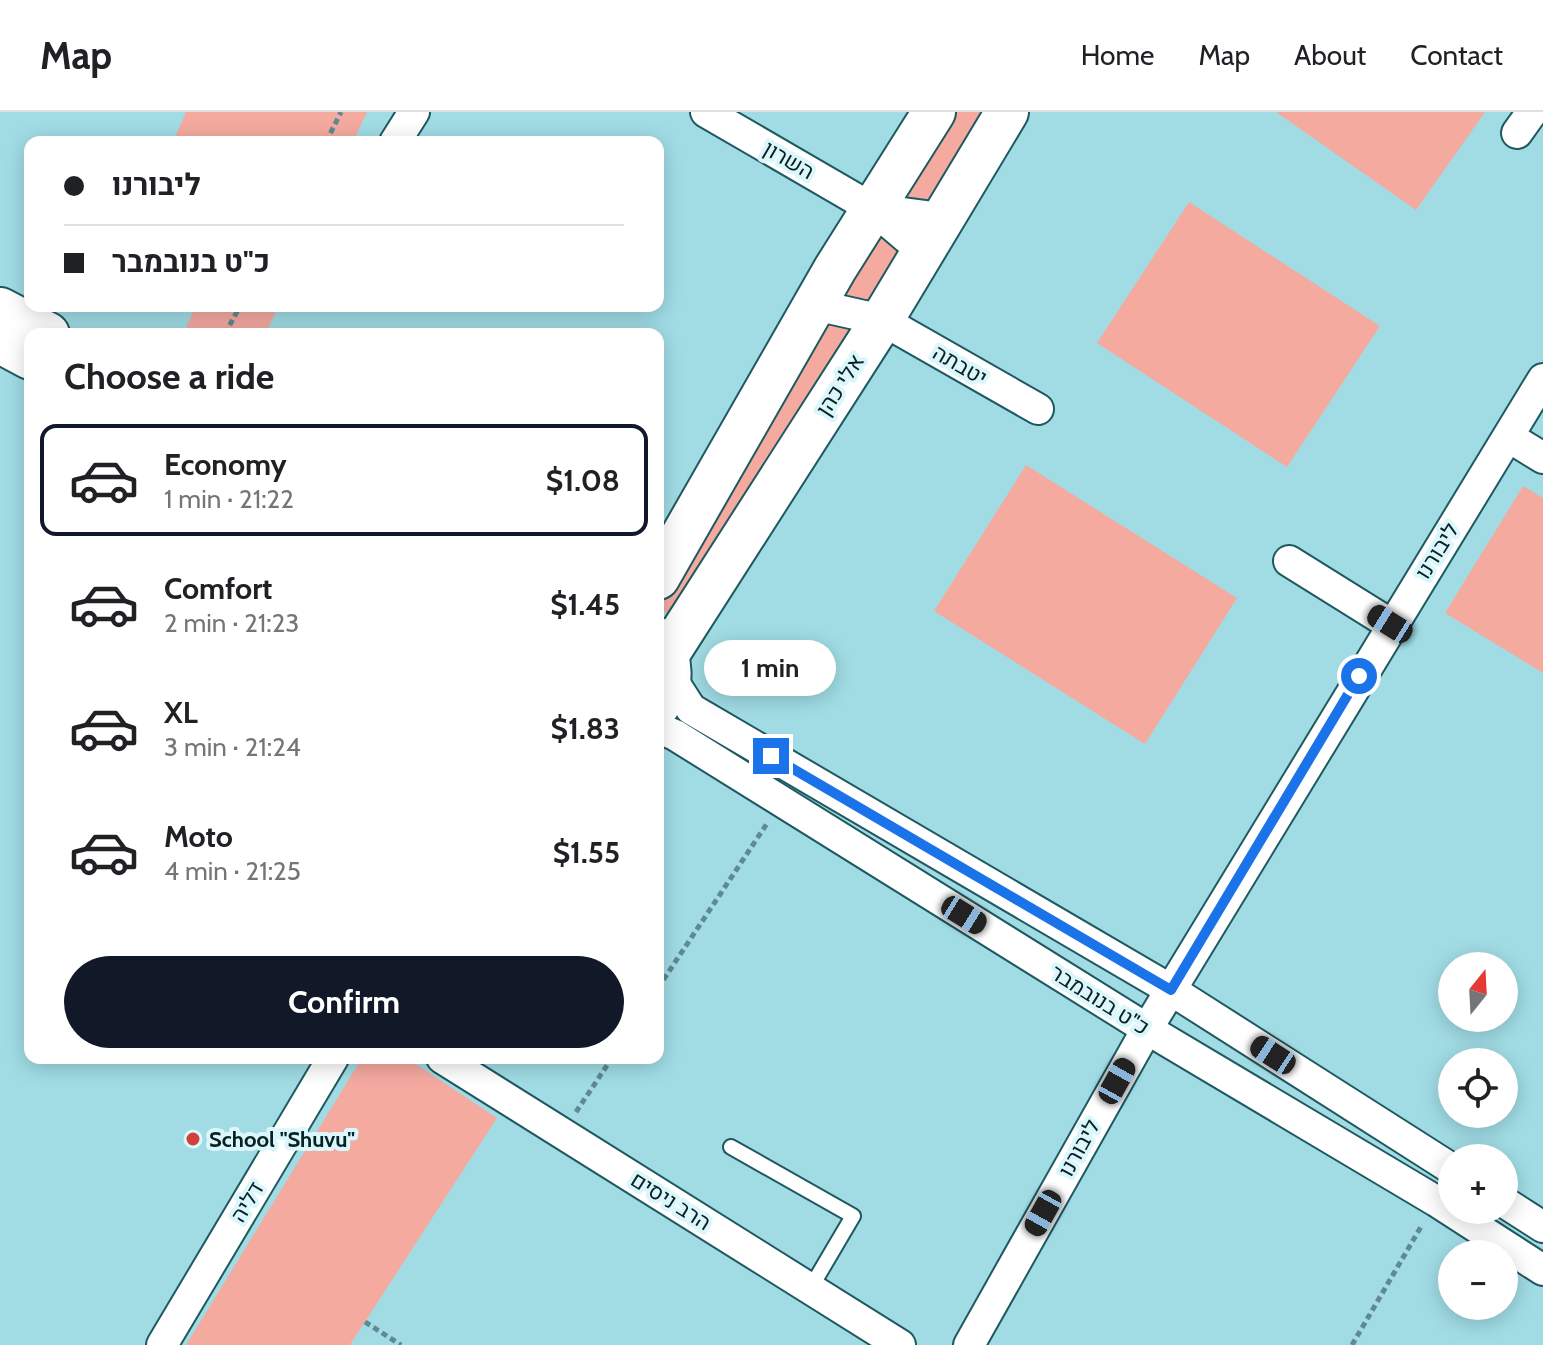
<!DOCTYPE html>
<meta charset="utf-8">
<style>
:root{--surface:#fff;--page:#f2f2f2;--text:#202124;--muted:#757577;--line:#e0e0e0;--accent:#111827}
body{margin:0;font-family:Cabin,Heebo,sans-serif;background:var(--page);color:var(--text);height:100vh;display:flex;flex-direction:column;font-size:30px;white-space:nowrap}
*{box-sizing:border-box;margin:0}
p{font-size:26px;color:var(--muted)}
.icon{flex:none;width:44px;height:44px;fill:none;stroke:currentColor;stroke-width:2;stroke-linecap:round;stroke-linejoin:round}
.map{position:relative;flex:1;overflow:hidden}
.sheet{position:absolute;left:24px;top:216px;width:640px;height:736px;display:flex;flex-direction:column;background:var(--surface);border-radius:16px;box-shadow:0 4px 20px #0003}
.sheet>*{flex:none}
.guide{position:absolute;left:24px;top:24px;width:640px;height:176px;border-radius:16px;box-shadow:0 4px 20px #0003;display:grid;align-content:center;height:176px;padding:0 40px;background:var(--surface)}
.needle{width:52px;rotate:18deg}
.controls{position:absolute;left:1438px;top:840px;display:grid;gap:16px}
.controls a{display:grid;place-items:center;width:80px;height:80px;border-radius:50%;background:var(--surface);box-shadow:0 4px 20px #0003;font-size:40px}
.end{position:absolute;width:36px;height:36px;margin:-18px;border:10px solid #1a73e8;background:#fff;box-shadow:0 0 0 4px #fff}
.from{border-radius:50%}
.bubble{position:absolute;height:56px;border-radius:28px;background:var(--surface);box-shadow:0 4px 20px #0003;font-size:26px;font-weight:800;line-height:56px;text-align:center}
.car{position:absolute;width:24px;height:48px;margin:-24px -12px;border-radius:10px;box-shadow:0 0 6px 2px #0007;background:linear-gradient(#222 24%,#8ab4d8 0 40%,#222 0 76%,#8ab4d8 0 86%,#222 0)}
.guide b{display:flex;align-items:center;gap:28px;height:76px;font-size:30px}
.guide b+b{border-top:2px solid var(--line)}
.guide i{width:20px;height:20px;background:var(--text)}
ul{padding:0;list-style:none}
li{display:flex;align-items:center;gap:24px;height:112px;margin:0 16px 12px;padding:0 24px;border:4px solid transparent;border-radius:16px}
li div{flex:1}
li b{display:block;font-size:30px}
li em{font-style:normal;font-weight:800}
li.selected{border-color:var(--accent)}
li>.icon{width:72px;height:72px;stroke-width:1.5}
h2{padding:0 40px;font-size:36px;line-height:96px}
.cta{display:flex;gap:16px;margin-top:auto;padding:16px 40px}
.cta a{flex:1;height:92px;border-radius:48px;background:var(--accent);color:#fff;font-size:32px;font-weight:800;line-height:92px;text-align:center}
header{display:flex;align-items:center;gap:48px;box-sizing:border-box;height:112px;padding:0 40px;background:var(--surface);border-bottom:2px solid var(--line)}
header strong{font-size:38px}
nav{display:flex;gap:44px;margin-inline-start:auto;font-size:28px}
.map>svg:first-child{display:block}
.green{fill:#f5aaa0}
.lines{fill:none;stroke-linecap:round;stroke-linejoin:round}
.lane-casing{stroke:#1e5961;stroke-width:18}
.street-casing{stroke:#1e5961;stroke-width:34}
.secondary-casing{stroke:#1e5961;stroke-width:46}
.path{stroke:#5e8a90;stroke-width:5;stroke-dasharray:6 4;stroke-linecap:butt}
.lane{stroke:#fff;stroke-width:14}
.street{stroke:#fff;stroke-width:30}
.secondary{stroke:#fff;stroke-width:42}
.route{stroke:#1a73e8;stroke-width:10}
.poi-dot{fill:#d1433a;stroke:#dbf7fc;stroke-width:3}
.labels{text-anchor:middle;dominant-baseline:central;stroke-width:8;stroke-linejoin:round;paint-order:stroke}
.street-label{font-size:22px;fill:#092124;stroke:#dbf7fc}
.poi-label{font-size:22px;font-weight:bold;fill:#092124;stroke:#dbf7fc;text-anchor:start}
</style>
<header>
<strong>Map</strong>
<nav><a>Home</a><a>Map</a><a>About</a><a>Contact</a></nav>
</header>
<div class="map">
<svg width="1543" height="1233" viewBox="0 0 1543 1233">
<rect width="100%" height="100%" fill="#a1dce5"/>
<g class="green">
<polygon points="186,0 367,0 353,30 173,30"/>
<polygon points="934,0 1007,0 684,512 658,495 658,466"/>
<polygon points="1276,0 1485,0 1416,98"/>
<polygon points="1189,90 1380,214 1287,355 1097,231"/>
<polygon points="196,194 278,194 266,222 183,222"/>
<polygon points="1026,353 1237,486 1145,632 934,499"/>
<polygon points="1523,374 1543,386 1543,561 1445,501"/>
<polygon points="362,946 407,946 497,1006 350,1233 186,1233"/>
</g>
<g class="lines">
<g class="lane-casing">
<polyline id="lane" points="731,1035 853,1104 810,1177"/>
</g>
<g class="street-casing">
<g id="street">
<polyline points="706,0 873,97 921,138"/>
<polyline points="1517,21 1532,0"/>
<polyline points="395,30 414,0"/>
<polyline points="873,97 941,106"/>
<polyline points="815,193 882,208 1038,297"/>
<polyline points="1509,325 1543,346"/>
<polyline points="1289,449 1390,512"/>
<polyline points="671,566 691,597 1171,878 1452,1057"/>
<polyline points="658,616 675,623 1147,917 1436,1089 1543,1158"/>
<polyline points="442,946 900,1233"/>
<polyline points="1504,1090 1543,1115"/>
<polyline points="162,1233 333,946"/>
<polyline points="969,1233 1147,917 1543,267"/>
</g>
</g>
<g class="secondary-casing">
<g id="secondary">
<polyline points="0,197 48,222"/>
<polyline points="0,230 30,246"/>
<polyline points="658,466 835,157 934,0"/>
<path d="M658,527C673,549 674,572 658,594"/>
<polyline points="668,542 882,208 1007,0"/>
</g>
</g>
<g class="path">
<polyline points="326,30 341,0"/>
<polyline points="225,222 240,194"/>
<polyline points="658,876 768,710"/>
<polyline points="576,1000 612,946"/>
<polyline points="365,1210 401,1233"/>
<polyline points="1352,1233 1422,1113"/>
</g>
<use href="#lane" class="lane"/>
<use href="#street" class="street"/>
<use href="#secondary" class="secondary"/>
</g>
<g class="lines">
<polyline class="route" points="771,644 1171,878 1359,564"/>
</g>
<circle class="poi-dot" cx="193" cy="1027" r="8"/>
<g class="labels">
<g class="street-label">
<text transform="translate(789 48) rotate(30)">השרון</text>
<text transform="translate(960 253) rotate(30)">יטבתה</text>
<text transform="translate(840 273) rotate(-57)">אלי כהן</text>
<text transform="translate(1437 439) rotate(-58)">ליבורנו</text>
<text transform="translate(1100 888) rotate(32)">כ"ט בנובמבר</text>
<text transform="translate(1079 1036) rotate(-61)">ליבורנו</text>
<text transform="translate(671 1089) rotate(32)">הרב ניסים</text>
<text transform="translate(247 1090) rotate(-59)">דליה</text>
</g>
<g class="poi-label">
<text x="209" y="1027">School "Shuvu"</text>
</g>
</g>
</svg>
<div class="controls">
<a><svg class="needle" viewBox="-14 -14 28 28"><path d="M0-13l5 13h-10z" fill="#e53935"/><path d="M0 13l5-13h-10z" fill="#757577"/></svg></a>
<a><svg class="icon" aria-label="locate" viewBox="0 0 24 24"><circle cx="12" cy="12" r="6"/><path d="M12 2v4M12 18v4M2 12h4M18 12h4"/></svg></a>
<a>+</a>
<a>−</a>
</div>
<i class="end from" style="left:1359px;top:564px"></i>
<i class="end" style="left:771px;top:644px"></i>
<div class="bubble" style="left:704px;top:528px;width:132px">1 min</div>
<i class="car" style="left:1390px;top:512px;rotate:302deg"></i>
<i class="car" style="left:964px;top:803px;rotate:122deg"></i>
<i class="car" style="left:1273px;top:943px;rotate:303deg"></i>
<i class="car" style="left:1117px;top:969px;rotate:29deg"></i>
<i class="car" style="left:1043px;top:1101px;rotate:209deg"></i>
<div class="guide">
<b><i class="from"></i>ליבורנו</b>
<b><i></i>כ&quot;ט בנובמבר</b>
</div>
<section class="sheet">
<h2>Choose a ride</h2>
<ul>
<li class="selected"><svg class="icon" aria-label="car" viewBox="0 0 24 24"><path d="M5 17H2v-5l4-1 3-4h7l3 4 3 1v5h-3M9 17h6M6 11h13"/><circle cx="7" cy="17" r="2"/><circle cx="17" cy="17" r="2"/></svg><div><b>Economy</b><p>1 min · 21:22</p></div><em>$1.08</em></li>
<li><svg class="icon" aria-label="car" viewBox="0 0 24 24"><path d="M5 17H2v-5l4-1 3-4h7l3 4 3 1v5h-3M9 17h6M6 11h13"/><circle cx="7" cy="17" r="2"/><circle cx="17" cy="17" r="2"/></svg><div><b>Comfort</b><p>2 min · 21:23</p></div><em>$1.45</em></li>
<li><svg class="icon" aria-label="car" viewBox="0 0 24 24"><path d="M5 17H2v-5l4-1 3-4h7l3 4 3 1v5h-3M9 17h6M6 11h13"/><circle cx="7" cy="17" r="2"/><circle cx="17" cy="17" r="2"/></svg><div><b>XL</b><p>3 min · 21:24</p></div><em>$1.83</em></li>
<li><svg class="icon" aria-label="car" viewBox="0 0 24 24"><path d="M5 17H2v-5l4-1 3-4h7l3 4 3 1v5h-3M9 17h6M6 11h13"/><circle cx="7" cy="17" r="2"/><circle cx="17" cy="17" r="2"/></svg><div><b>Moto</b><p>4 min · 21:25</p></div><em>$1.55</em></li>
</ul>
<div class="cta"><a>Confirm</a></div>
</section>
</div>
